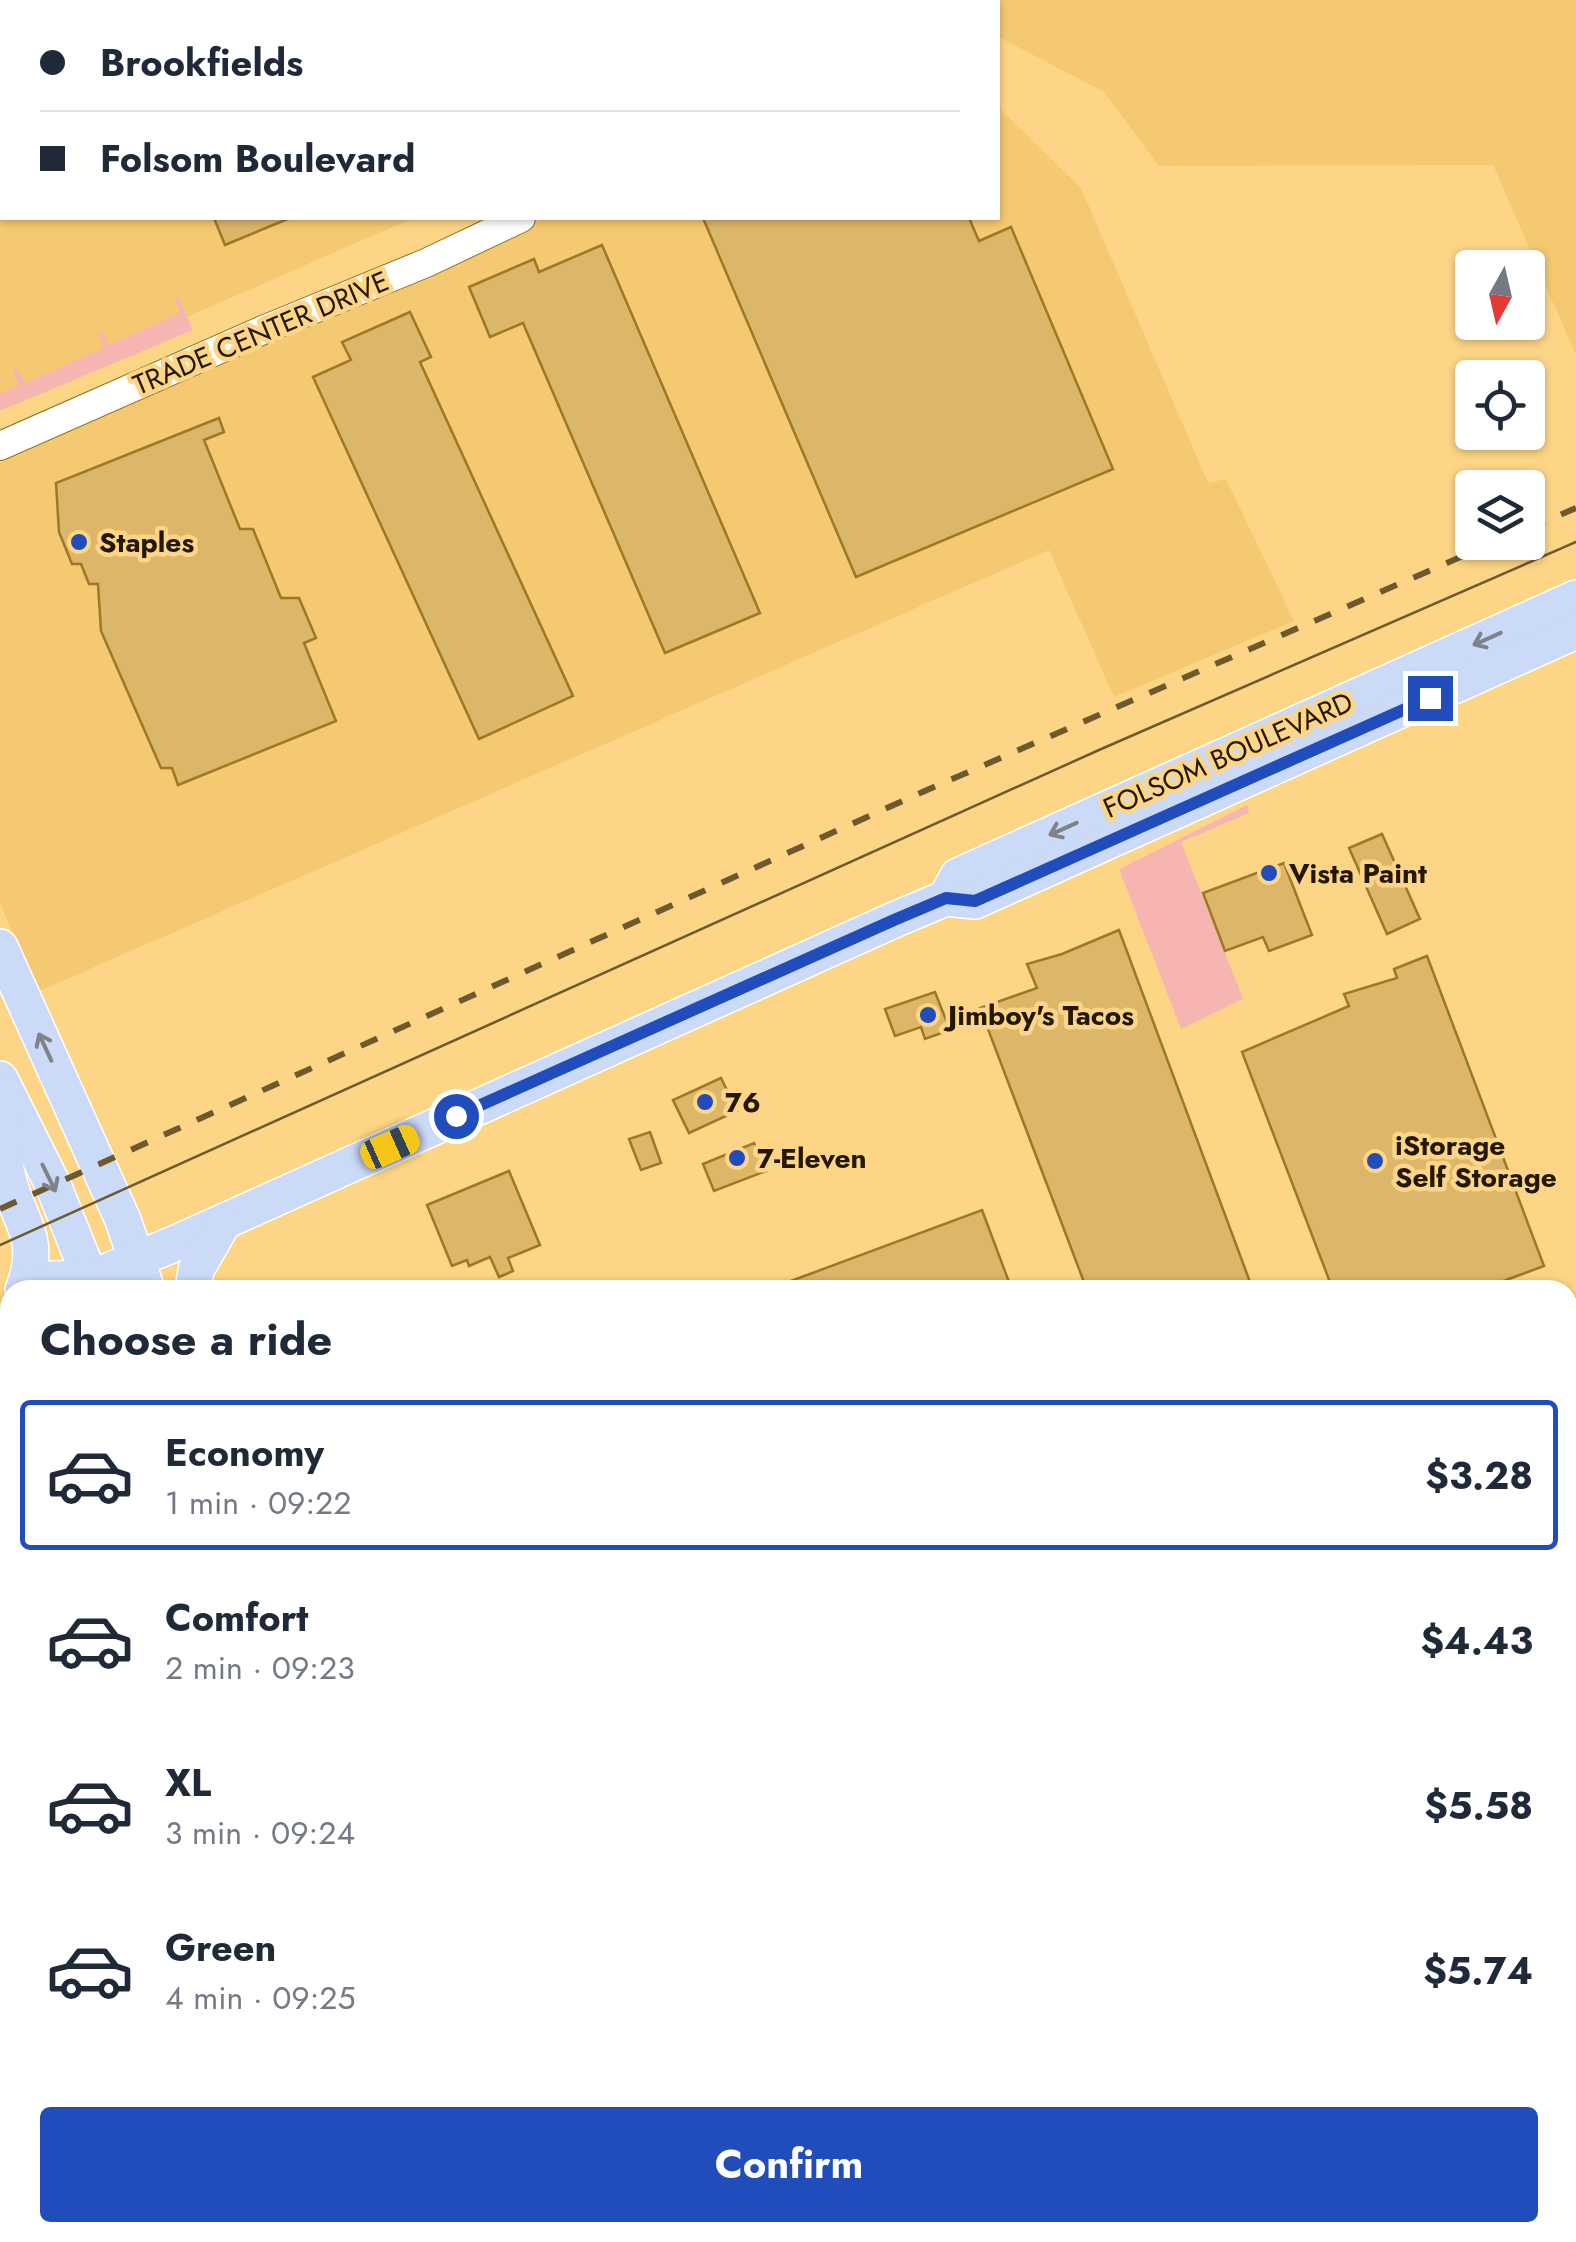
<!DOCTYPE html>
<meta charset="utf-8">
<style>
:root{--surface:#fff;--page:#f2f2f3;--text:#1f2937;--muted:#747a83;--line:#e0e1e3;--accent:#204dbb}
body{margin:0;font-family:Jost,sans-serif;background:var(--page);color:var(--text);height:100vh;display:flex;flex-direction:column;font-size:38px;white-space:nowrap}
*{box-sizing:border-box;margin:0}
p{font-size:32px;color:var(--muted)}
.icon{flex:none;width:55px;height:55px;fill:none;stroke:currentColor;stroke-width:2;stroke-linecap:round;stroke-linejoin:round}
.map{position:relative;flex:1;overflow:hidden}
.sheet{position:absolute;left:0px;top:1280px;width:1578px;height:962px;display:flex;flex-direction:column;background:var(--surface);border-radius:30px 30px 0 0;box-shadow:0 2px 8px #0004}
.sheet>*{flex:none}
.top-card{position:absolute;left:0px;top:0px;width:1000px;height:220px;box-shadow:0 2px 8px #0004;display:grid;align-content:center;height:220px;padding:0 40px;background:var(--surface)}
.needle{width:65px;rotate:188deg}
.tools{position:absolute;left:1455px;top:250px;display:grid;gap:20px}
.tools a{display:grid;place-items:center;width:90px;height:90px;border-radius:10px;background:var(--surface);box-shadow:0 2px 8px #0004;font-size:50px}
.end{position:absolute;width:45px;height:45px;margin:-22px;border:12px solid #204dbb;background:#fff;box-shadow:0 0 0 5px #fff}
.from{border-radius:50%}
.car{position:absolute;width:30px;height:60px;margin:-30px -15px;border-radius:12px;box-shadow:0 0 8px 2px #0007;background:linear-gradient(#f5c518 24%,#345 0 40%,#f5c518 0 76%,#345 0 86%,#f5c518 0)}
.top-card b{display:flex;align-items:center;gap:35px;height:95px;font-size:38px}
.top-card b+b{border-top:2px solid var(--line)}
.top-card i{width:25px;height:25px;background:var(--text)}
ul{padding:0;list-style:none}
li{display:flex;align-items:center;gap:30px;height:150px;margin:0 20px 15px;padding:0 20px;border:5px solid transparent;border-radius:10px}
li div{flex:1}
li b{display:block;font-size:38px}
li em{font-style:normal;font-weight:700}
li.active{border-color:var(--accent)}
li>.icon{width:90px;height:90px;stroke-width:1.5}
h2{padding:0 40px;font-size:45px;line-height:120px}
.button{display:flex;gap:20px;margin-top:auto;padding:20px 40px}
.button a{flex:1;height:115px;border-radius:10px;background:var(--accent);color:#fff;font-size:40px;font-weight:700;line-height:115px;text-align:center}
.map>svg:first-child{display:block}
.built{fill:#f4c971}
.green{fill:#f6b5b0}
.building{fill:#dcb669;stroke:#9d7825;stroke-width:2.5}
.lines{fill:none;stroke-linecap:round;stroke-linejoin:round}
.minor-casing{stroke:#926d15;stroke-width:30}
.major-casing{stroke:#fff;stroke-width:38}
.highway-casing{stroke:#fff;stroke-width:42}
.minor{stroke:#fff;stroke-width:28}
.major{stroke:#cbdaf7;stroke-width:35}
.highway{stroke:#a9c2f1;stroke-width:40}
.tram{stroke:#6e592e;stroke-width:2.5}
.rail{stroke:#6e592e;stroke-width:6;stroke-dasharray:18 18;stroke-linecap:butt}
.oneway{stroke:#7f8288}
.route{stroke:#204dbb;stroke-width:12}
.poi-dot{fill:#204dbb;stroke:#fdd586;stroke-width:4}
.labels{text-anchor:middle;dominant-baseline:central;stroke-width:9;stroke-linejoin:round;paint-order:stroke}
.street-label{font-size:28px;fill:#221700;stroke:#fdd586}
.poi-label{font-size:28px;font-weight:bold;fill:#221700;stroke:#fdd586;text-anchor:start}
</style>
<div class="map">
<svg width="1576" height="2242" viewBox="0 0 1576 2242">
<rect width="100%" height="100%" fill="#fdd586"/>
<g class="built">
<polygon points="0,0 537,0 538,2 2,2 2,218 413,218 0,399"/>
<polygon points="976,0 1576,0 1576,355 1493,165 1159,166 1104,92 999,37 998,2"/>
<polygon points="998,107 1081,188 1208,483 1226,479 1294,621 1114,697 1049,550 37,992 0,903 0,463 546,218 998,218"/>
<polygon points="10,1383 10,1898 0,1905 0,1387"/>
</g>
<g class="green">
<polygon points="179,298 193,330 0,411 0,394 19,385 13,371 18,369 25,383 104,348 98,333 102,331 109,345 180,313 175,300"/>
<polygon points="1247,805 1249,813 1181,842 1243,999 1181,1029 1119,869"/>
</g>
<g class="building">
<polygon points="214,218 290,218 225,245"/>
<polygon points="703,218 969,218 979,241 1011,227 1113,469 856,577"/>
<polygon points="602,245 760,613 665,653 523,323 490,337 469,287 534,259 539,272"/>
<polygon points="410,312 431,357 420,362 573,696 479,739 313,377 351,360 342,342"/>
<polygon points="219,418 224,432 204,440 240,529 253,529 281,598 299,598 316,638 304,643 336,721 178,785 172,768 161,768 101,631 98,584 89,584 81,564 72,564 59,532 56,483"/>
<polygon points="1382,834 1420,919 1387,934 1349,848"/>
<polygon points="1284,863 1312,935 1269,951 1263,937 1225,951 1203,893"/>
<polygon points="1119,930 1253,1290 1087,1290 980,1008 1037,988 1027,964 1062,954"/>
<polygon points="1427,956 1544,1266 1490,1286 1492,1290 1333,1290 1242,1052 1349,1006 1344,994 1397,978 1394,969"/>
<polygon points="935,992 950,1030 925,1039 921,1027 895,1036 885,1009"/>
<polygon points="721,1078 737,1111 689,1133 673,1100"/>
<polygon points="650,1132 661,1163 641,1170 629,1139"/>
<polygon points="754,1143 766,1171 714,1191 703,1164"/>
<polygon points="509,1171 540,1245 508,1258 513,1271 499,1277 490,1257 469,1266 467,1260 452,1266 427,1205"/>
<polygon points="982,1210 1012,1290 773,1290 772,1288"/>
</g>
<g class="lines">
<g class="minor-casing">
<g id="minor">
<polyline points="830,2 832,0"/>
<polyline points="0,446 263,330 426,263 521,218"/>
<polyline points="1568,1848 1576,1839"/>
<polyline points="1153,2232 1190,2242"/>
<polyline points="1240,2242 1244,2232"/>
</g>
</g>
<g class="major-casing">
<g id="major">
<polyline points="946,898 958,876 1576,598"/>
<polyline points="0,947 123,1220 147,1290"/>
<polyline points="0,1079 53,1185 95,1290"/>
<path d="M5,1092C4,1121 0,1150 8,1178C20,1226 43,1237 23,1290"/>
<polyline points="24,1290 51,1279 91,1278 174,1244 894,920 946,898 975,901 1576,631"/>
<polyline points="193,1290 196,1270 223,1223"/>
<polyline points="0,1334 10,1329"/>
<polyline points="239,2242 240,2232"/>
<polyline points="273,2242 274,2232"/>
</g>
</g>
<g class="highway-casing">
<g id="highway">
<polyline points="1568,1375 1576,1365"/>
<polyline points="1568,1441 1576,1431"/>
<polyline points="1568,1529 1576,1518"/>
<polyline points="1568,1591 1576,1576"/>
<polyline points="14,2242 25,2232"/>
<polyline points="293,2242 321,2232"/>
<polyline points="459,2242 484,2232"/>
<polyline points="630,2242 652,2232"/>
<polyline points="740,2242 759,2232"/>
<polyline points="831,2242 847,2232"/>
</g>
</g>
<use href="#minor" class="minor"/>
<use href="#major" class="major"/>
<use href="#highway" class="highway"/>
<polyline class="tram" points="0,1245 1099,750 1576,542"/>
<g class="rail">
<polyline points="1528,529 1576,508"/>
<polyline points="0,1209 918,794 1495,542"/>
</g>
</g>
<defs><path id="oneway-shaft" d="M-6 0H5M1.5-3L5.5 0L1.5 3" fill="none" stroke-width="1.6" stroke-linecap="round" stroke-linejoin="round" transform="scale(2.5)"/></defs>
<g class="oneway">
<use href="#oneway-shaft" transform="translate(1487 639) rotate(156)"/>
<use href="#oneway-shaft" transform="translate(1063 829) rotate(156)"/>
<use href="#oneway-shaft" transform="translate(45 1047) rotate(-115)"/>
<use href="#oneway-shaft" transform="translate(49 1178) rotate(64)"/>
</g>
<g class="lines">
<polyline class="route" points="456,1116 894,920 946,898 975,901 1430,698"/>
</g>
<g class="poi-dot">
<circle cx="79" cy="542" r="10"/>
<circle cx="1269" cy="873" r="10"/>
<circle cx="928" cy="1015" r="10"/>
<circle cx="705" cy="1102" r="10"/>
<circle cx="737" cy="1158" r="10"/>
<circle cx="1375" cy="1161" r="10"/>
</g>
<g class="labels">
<g class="street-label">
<text transform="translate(261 333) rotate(-23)">TRADE CENTER DRIVE</text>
<text transform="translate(1228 755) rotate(-24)">FOLSOM BOULEVARD</text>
</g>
<g class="poi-label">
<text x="99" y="542">Staples</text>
<text x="1289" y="873">Vista Paint</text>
<text x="948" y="1015">Jimboy's Tacos</text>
<text x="725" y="1102">76</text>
<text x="1395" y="1145">iStorage<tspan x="1395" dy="32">Self Storage</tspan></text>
<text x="757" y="1158">7-Eleven</text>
</g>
</g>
</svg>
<div class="tools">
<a><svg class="needle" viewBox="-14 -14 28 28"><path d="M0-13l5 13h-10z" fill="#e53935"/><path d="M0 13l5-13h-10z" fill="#747a83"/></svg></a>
<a><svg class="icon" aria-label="locate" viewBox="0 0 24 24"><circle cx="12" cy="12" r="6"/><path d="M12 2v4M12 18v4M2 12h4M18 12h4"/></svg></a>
<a><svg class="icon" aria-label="layers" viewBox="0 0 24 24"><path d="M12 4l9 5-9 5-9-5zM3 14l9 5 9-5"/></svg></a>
</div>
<i class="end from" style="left:456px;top:1116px"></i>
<i class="end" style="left:1430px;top:698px"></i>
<i class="car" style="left:390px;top:1147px;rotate:66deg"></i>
<div class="top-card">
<b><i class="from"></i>Brookfields</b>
<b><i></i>Folsom Boulevard</b>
</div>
<section class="sheet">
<h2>Choose a ride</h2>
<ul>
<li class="active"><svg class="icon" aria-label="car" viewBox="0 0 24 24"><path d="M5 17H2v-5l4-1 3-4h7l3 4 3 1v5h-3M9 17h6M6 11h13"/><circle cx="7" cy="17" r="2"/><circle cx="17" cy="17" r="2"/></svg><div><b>Economy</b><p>1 min · 09:22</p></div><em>$3.28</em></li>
<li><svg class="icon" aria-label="car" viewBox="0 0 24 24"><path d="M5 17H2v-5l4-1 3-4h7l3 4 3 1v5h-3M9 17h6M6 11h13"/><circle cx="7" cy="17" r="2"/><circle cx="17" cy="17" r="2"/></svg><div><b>Comfort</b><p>2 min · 09:23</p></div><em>$4.43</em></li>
<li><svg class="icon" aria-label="car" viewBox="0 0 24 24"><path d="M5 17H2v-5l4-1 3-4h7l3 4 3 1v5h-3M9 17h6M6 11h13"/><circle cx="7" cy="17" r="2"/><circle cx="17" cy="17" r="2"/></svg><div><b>XL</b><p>3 min · 09:24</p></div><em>$5.58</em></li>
<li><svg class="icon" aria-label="car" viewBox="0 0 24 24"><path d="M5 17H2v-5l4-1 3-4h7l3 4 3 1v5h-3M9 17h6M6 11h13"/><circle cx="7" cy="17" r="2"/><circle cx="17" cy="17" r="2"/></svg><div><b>Green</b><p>4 min · 09:25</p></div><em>$5.74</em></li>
</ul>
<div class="button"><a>Confirm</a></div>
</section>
</div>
